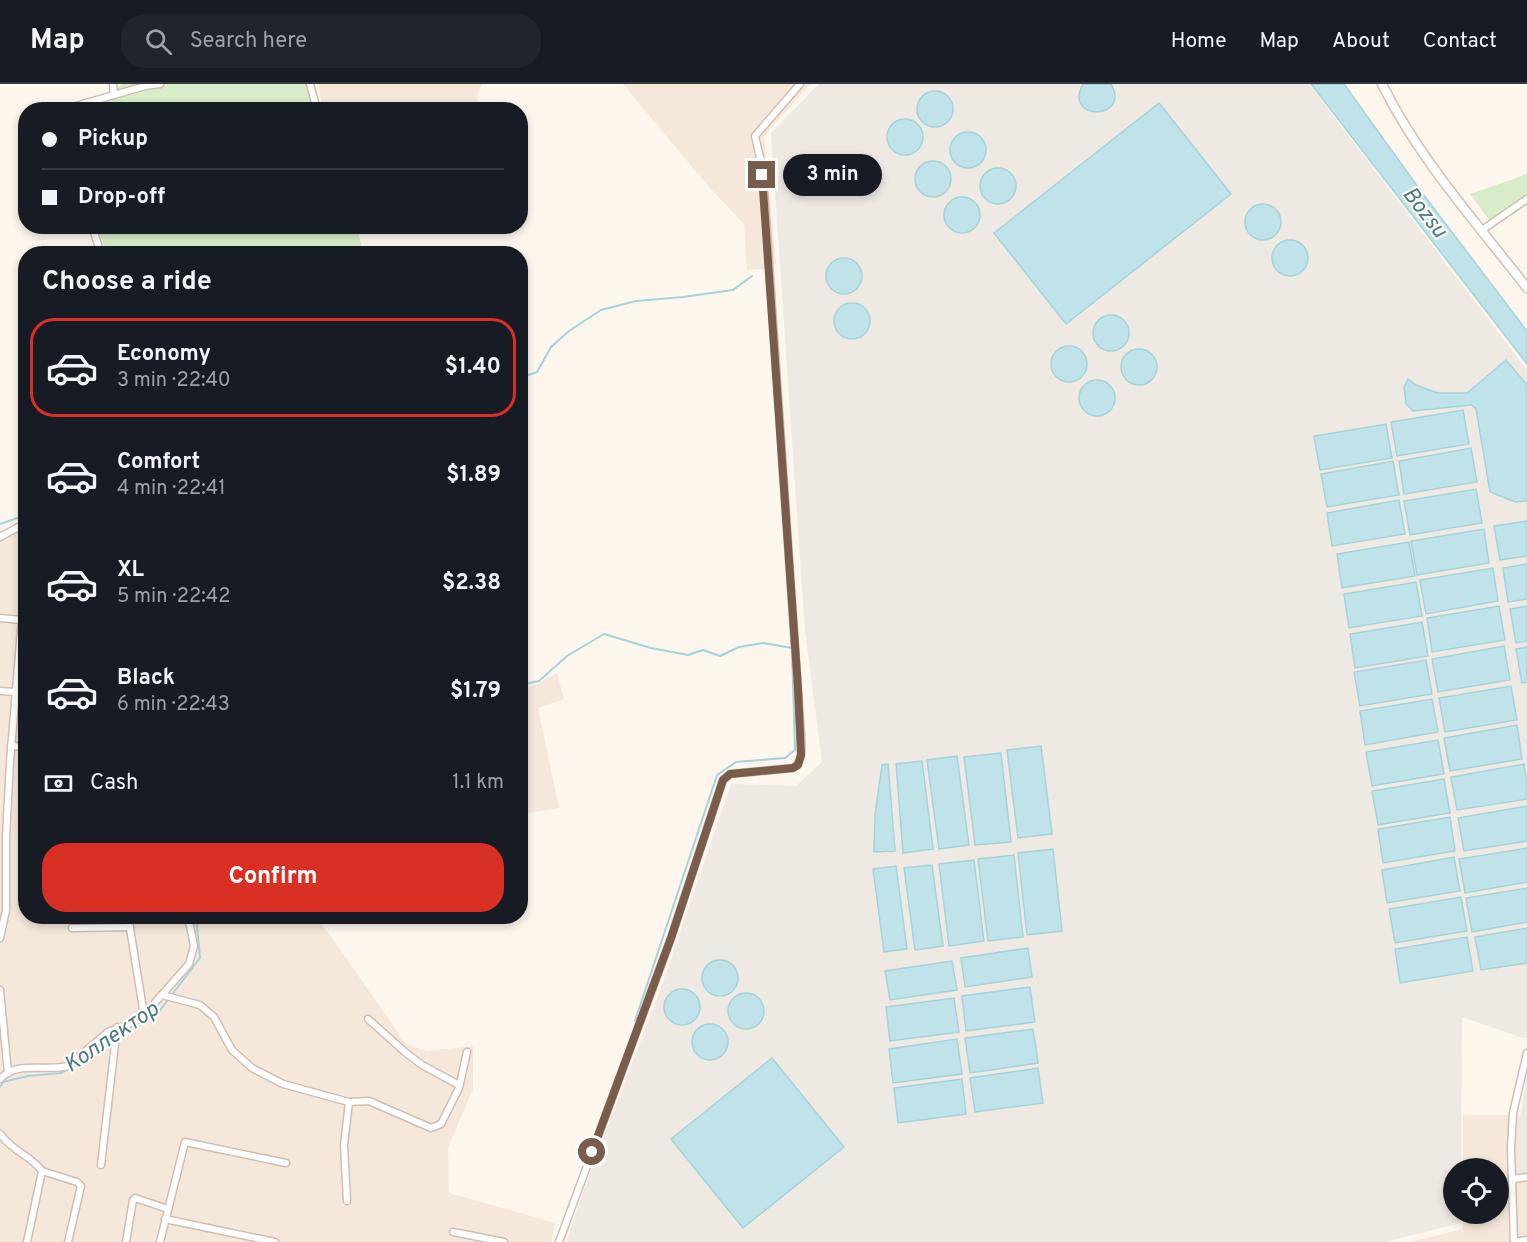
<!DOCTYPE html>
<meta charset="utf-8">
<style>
:root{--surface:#171b24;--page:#20242c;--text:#f1f3f6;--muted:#9ea1a6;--line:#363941;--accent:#d93025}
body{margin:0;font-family:Overpass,sans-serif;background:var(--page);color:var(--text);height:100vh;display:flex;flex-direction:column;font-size:22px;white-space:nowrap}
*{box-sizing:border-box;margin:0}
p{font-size:20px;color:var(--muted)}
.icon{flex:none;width:33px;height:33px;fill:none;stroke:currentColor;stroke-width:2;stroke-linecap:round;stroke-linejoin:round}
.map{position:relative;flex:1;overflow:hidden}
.details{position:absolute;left:18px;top:162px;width:510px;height:678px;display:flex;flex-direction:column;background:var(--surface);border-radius:24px;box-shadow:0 3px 9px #0003}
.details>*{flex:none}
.top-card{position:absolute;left:18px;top:18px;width:510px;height:132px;border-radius:24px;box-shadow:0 3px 9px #0003;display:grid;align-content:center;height:132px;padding:0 24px;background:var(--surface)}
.controls{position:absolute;left:1443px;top:1074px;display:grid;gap:12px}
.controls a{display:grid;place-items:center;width:66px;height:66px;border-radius:50%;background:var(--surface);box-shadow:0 3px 9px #0003;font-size:30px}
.end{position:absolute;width:27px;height:27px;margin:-14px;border:8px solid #7a5c4d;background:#fff;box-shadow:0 0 0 3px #fff}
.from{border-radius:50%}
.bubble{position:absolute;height:42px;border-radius:21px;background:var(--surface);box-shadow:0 3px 9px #0003;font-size:20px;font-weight:700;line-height:42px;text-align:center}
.top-card b{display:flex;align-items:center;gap:21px;height:57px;font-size:22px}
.top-card b+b{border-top:2px solid var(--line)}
.top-card i{width:15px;height:15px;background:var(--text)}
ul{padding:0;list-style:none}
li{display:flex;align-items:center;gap:18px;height:99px;margin:0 12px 9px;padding:0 12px;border:3px solid transparent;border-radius:24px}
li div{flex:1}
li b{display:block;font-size:22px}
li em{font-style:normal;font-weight:700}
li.active{border-color:var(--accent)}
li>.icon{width:54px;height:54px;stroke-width:1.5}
h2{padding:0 24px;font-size:27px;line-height:72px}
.pay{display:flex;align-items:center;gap:15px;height:66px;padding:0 24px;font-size:22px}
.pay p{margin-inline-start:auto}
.button{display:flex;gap:12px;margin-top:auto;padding:12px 24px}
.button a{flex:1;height:69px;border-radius:24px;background:var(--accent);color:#fff;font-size:24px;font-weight:700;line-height:69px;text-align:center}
header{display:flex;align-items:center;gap:36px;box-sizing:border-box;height:84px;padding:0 30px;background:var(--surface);border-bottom:2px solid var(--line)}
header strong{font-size:28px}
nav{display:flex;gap:33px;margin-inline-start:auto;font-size:21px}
.search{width:420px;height:54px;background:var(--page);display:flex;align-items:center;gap:15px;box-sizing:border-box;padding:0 21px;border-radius:24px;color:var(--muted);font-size:22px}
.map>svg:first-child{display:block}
.residential{fill:#f5e8da}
.industrial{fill:#efe9e4}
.green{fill:#d8ecc9}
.water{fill:#bfe3e8;stroke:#a5d3da;stroke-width:1.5}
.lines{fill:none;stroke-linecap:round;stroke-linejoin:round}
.stream{stroke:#a5d3da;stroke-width:2}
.street-casing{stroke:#d1beb0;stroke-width:9}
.secondary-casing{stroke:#d6c0b0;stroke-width:11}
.street{stroke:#fff;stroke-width:6}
.secondary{stroke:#fff;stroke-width:8}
.route{stroke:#7a5c4d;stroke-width:8}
.labels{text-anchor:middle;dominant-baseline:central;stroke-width:4.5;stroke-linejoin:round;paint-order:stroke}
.water-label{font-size:22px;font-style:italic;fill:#437c86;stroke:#fffaf3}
</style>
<header>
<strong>Map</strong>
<div class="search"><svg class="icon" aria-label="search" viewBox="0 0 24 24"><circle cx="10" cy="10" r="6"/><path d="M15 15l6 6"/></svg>Search here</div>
<nav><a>Home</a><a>Map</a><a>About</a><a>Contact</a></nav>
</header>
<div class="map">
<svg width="1527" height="1158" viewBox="0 0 1527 1158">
<rect width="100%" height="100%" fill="#fdf6ec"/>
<g class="residential">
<polygon points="318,0 482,0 477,12 480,25 389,26 388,22 380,25 323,25"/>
<polygon points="623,0 810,0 764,52 776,180 768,185 747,186 744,140 709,103"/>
<polygon points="25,434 26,832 316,833 335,858 406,960 427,967 473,962 473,1005 448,1064 449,1109 556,1139 551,1158 0,1158 0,448"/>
<polygon points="557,589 564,615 538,624 559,724 521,730 521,605 535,601"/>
<polygon points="1463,1031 1507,1031 1527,1034 1527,1158 1410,1158 1463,1145 1463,1130 1498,1130 1498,1084 1463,1084"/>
</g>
<g class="industrial">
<polygon points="819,0 1309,0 1527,286 1527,954 1523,954 1462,933 1461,1084 1454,1084 1454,1130 1461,1130 1461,1139 1385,1158 566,1158 592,1083 660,907 731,700 796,702 822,678 805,547 771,49"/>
<polygon points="1527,990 1527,1090 1517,1091 1520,1035"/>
</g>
<g class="green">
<polygon points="123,0 314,0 320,25 76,26"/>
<polygon points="1527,89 1527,110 1489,136 1470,110 1522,92"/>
<polygon points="97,143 357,143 363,169 107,169"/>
</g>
<g class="water">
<path d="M1083,0H1111C1132,36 1062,38 1083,0Z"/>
<polygon points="1311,0 1344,0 1423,110 1527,247 1527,280"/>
<circle cx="935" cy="25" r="18"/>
<polygon points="1159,19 1231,110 1066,240 994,149"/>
<circle cx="905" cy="53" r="18"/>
<circle cx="968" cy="66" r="18"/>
<circle cx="933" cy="95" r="18"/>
<circle cx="998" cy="102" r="18"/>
<circle cx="962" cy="131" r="18"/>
<circle cx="1263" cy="138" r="18"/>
<circle cx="1290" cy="174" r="18"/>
<circle cx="844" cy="192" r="18"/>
<circle cx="852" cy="237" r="18"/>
<circle cx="1111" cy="249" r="18"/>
<circle cx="1069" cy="280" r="18"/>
<circle cx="1139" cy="283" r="18"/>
<polygon points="1506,276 1527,301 1527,417 1515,418 1490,408 1476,325 1471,321 1413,327 1406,320 1404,303 1408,295 1416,301 1438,309 1467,309"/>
<circle cx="1097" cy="314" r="18"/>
<polygon points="1463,326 1469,360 1397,372 1391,338"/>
<polygon points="1386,340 1392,374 1320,386 1314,352"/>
<polygon points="1471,364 1477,398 1404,410 1399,377"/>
<polygon points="1393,377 1399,411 1327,423 1321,390"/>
<polygon points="1476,405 1482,439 1410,451 1404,417"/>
<polygon points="1399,416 1405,450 1332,462 1327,429"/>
<polygon points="1527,437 1527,472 1500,476 1494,442"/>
<polygon points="1484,445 1489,479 1417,491 1411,457"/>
<polygon points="1409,458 1415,492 1342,504 1337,470"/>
<polygon points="1527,480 1527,515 1508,518 1503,484"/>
<polygon points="1493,484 1498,517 1426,530 1420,496"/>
<polygon points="1416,498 1422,532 1349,544 1344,510"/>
<polygon points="1499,522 1505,556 1432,568 1427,534"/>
<polygon points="1527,522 1527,557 1516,559 1510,525"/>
<polygon points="1422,538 1428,572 1355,584 1350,550"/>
<polygon points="1504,562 1510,596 1438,608 1432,575"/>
<polygon points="1527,563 1527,598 1522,599 1516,565"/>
<polygon points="1426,576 1432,610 1360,622 1354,588"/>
<polygon points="1511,602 1517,636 1445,648 1439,614"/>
<polygon points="1432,615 1438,648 1365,661 1360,627"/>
<polygon points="1517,641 1522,675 1450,687 1444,654"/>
<polygon points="1438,656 1444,690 1372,702 1366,668"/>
<polygon points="1041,662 1052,750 1018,754 1007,666"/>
<polygon points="1001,669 1011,758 975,761 964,673"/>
<polygon points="957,672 969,761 939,765 927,676"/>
<polygon points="922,677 933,765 903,769 896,680"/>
<polygon points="888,680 895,767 874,768 875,731 882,681"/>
<polygon points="1524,680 1527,700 1527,715 1457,726 1451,693"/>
<polygon points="1444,695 1450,729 1378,741 1372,707"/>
<polygon points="1527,722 1527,757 1464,767 1458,734"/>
<polygon points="1450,733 1455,767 1383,779 1378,745"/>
<polygon points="1527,764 1527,798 1465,809 1459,775"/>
<polygon points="1053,765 1062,847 1027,851 1018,769"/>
<polygon points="1014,771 1023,853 988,857 978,775"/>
<polygon points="1454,773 1460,807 1387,819 1382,786"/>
<polygon points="974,776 984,857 949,862 939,780"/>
<polygon points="932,781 943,862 915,866 904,784"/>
<polygon points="896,782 907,865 884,868 873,785"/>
<polygon points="1527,804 1527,838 1472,848 1466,814"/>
<polygon points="1461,813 1467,847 1395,859 1389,825"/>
<polygon points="1527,844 1527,879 1481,886 1475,853"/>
<polygon points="1467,853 1473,887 1400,899 1395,865"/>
<polygon points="1028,864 1032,893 965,903 961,874"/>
<circle cx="720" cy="894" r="18"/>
<polygon points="952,877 957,906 890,916 885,887"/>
<polygon points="1030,903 1035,938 966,947 962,912"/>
<circle cx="682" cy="923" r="18"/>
<circle cx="746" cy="927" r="18"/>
<polygon points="954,914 959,948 890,957 886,923"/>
<circle cx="710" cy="958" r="18"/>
<polygon points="1033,945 1038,979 970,989 965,954"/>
<polygon points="957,955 962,990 893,999 889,965"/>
<polygon points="772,974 844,1063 743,1144 671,1055"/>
<polygon points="1038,984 1043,1019 975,1028 970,994"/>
<polygon points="962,995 966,1030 898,1039 894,1004"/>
</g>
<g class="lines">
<g class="stream">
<polyline points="520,294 537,288 551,263 569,247 601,226 636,217 683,213 733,206 752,192"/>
<polyline points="0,440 26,431"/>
<polyline points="520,601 539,597 567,572 604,550 651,564 688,571 703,566 720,572 739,563 763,559 792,564 795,666 785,674 736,678 717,691 635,937"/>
<polyline points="0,1003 3,998 28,992 61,989 81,979 106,956 158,929 200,874 196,832"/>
</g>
<g class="street-casing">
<g id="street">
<polyline points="113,0 114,11"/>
<polyline points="310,0 317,26"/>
<polyline points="62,26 145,2 160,0"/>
<polyline points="92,142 101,170"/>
<polyline points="1482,146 1527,115"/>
<polyline points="0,453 26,439"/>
<polyline points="0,534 21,536"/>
<polyline points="0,607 15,608"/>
<polyline points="11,662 26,663"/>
<polyline points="128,832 144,931"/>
<polyline points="72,844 130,843"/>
<polyline points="0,854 6,826 6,753 10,678 26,486"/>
<polyline points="0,906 8,989"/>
<polyline points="162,911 200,921 214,933 232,966 252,984 283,1000 349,1018 369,1017 431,1044 441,1040 459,1004 467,968"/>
<polyline points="368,935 406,969 422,981 459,1001"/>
<path d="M0,995C17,976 46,988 68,982L108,948L127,941L144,931L189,880L194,862L188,832"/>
<path d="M0,1050C13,1068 30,1071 42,1087L27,1158"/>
<polyline points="101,1081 117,943"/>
<polyline points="42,1087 77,1098 81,1102 68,1158"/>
<polyline points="1512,1095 1527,1093"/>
<polyline points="347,1117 344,1061 349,1018"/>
<polyline points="165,1135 275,1158"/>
<polyline points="453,1148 504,1158"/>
<polyline points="126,1158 133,1116 135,1114 168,1125"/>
<polyline points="160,1158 185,1058 286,1079"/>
<path d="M559,1158L671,854L723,696L730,690L793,684C804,677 801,664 801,652L764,105L761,78L755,52L800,0"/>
<polyline points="1514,1158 1511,1065 1513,1029 1527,969"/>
<polyline points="1514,1158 1527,1156"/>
</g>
</g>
<g class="secondary-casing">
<path id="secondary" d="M1382,0C1419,75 1476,138 1527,204"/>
</g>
<use href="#street" class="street"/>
<use href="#secondary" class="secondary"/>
</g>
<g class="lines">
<polyline class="route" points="592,1068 671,854 723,696 730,690 793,684 798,681 801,671 798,604 762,91"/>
</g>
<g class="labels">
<g class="water-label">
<text transform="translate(1424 129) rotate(52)">Bozsu</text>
<text transform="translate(112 954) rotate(-34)">Коллектор</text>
</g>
</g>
</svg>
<div class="controls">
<a><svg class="icon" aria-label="locate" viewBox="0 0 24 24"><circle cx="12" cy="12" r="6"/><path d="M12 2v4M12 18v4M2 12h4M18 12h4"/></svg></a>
</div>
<i class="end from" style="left:592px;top:1068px"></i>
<i class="end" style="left:762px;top:91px"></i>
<div class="bubble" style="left:783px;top:70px;width:99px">3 min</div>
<div class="top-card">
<b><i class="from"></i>Pickup</b>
<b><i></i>Drop-off</b>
</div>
<section class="details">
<h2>Choose a ride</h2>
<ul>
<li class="active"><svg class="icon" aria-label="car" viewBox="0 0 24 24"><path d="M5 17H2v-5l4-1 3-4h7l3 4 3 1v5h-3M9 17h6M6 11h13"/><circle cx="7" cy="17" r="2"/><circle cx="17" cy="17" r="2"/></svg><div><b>Economy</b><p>3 min · 22:40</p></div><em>$1.40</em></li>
<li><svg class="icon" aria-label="car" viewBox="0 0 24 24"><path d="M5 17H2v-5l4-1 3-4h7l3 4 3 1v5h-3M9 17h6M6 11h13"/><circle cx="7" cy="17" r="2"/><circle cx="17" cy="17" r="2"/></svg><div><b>Comfort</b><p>4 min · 22:41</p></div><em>$1.89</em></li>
<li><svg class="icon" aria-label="car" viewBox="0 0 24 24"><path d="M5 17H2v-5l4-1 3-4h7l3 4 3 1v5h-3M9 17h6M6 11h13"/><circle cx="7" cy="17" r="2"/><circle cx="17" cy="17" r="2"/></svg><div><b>XL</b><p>5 min · 22:42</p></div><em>$2.38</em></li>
<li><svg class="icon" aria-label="car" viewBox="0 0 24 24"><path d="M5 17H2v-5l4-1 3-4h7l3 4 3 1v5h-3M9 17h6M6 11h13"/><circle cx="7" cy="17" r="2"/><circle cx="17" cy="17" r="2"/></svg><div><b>Black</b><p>6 min · 22:43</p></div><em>$1.79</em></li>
</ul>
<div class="pay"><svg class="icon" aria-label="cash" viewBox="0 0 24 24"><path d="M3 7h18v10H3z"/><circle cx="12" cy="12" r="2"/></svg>Cash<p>1.1 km</p></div>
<div class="button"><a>Confirm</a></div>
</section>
</div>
